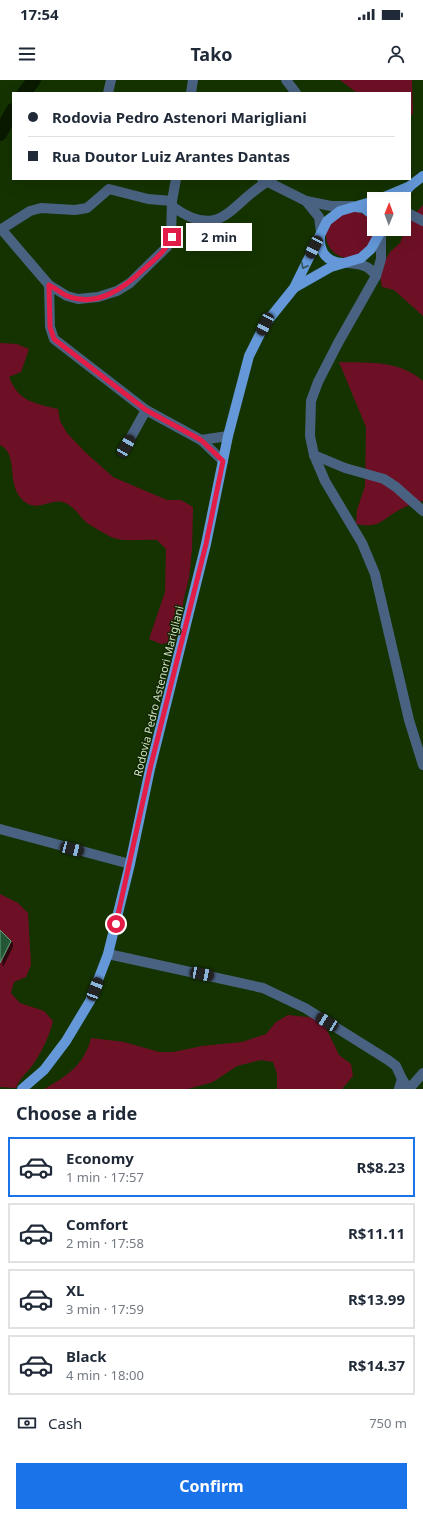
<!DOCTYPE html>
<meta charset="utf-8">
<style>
:root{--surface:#fff;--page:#f6f6f7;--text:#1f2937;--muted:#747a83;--line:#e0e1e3;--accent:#1a73e8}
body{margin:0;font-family:"Noto Sans",sans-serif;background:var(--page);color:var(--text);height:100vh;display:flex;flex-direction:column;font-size:15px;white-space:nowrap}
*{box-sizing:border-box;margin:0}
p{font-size:13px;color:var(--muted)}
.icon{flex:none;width:22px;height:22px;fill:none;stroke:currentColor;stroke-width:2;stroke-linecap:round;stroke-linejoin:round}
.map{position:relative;height:1009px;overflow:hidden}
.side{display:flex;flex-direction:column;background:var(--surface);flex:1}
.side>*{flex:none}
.hud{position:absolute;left:12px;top:12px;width:399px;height:88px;border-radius:0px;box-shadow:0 4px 16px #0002;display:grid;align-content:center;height:88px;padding:0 16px;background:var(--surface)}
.needle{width:26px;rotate:1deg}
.fabs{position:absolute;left:367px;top:112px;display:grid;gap:8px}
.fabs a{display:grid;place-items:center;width:44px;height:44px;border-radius:0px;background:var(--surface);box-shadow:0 4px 16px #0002;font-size:20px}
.end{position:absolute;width:18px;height:18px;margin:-9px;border:5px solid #e11d48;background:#fff;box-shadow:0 0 0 2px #fff}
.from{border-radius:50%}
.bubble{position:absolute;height:28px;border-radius:0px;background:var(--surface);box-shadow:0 4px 16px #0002;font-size:13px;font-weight:700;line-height:28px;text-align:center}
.car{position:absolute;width:12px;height:24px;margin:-12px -6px;border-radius:5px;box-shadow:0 0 3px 1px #0007;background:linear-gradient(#222 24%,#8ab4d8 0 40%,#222 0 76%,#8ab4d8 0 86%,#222 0)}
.hud b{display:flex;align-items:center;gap:14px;height:38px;font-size:15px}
.hud b+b{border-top:1px solid var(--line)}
.hud i{width:10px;height:10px;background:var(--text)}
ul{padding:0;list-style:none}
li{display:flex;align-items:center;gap:12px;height:60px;margin:0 8px 6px;padding:0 8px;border:2px solid var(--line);border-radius:0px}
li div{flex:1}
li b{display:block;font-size:15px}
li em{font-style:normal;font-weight:700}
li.current{border-color:var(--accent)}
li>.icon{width:36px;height:36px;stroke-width:1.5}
h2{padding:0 16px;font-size:18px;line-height:48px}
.pay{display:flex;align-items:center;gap:10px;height:44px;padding:0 16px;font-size:15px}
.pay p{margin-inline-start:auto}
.button{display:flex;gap:8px;margin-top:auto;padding:8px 16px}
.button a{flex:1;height:46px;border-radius:0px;background:var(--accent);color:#fff;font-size:16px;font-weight:700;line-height:46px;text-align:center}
.status{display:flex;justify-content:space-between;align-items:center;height:28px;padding:0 20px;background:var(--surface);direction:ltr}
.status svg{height:11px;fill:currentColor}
header{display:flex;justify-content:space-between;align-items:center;height:52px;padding:0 16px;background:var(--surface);font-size:18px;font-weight:700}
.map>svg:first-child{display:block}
.green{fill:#6d1025}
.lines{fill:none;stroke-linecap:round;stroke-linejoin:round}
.river{stroke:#0a1a01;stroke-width:14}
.building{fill:#205636;stroke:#629f78;filter:url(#shadow)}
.minor{stroke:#496281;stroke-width:10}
.major{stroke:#6498d8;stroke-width:10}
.oneway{stroke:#325457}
.route{stroke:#e11d48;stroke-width:5}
.labels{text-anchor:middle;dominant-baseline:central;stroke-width:3;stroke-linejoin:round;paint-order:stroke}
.street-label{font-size:11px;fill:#cfe2c5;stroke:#112701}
</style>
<div class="status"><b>17:54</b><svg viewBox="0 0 49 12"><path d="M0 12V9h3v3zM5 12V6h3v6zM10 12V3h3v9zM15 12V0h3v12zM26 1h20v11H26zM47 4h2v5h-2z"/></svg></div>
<header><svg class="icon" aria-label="menu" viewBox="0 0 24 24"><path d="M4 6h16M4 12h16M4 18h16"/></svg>Tako<svg class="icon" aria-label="person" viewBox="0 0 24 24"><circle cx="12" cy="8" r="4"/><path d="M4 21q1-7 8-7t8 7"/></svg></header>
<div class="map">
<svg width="423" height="1009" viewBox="0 0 423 1009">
<defs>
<filter id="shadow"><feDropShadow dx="3" dy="3" stdDeviation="0" flood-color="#0009"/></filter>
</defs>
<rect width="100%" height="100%" fill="#153300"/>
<g class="green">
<polygon points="340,0 412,0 413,33 410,38 410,13 357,13"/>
<polygon points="423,125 423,236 394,210 382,207 380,195 383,184 390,172 400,163 410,139"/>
<path d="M348,129C375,136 378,144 370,170L350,179C332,176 324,165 326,147Z"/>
<path d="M0,263L17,264L29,269L21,292L9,297C19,322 34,323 58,329L60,341L67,353L85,372L113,397L167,420H181L193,427L192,470L189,498L183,522V536L173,562L161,564L149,559L165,512L166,469L157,460C145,459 124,462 114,458C108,456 92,446 87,443C78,435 74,425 62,422C49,419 34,435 20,417C7,401 18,373 0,365Z"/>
<path d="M339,282C369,283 399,280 423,301V421C415,423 406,426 399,430C381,440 379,449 356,444L357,430L365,406L366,347Z"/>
<path d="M0,814L18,823L28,833L31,885L26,897L14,902L11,913L20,923L44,931L53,941C49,957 42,971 32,986C25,995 21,996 16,1008L0,1007Z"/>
<path d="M288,935L317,938L326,948L339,975L351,984L353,996L342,1009H277V994L273,982L261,980L237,986L213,1002L188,1009H44C66,997 85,984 91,958L124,962L159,972H173L202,966L242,962L266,954L276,942Z"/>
</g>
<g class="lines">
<g class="river">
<polyline points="24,13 34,0"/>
<polyline points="0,54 13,30"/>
</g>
</g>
<polygon class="building" points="0,850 11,861 0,883"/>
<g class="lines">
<g class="minor">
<polyline points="286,0 296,13"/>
<polyline points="108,13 111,0"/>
<polyline points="191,13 193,0"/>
<polyline points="262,99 306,121 331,126 352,126"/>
<polyline points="306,121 319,137 321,152"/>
<path d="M173,127C224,163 231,120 272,99"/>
<polyline points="404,131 423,141"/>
<polyline points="0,150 30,131 41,128 75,130 87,128 109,109 148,119 172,121"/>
<polyline points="2,150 49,205 50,247 54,259 146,330 201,360 223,381"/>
<polyline points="381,152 381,179 376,196 338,263 318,302 311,321 310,356 314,375 325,401 362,463 375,494 409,640 423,685"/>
<path d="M348,183C360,184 369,185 376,196"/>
<polyline points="49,205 67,216 78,219 98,217 117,211 130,203 167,167 171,157 172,121 176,99"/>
<polyline points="201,360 228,356"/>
<polyline points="126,366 146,330"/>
<polyline points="314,375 345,388 384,399 396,407 423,431"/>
<polyline points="0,749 130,784"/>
<polyline points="108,874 263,908 305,928 388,980 396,986 402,999"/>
<polyline points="399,1009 402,999 409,1009 423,993"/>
</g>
<g class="major">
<polyline points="379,119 410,106"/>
<polyline points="400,119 410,106 423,96"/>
<polyline points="355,127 364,128 374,136"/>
<path d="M320,156C319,172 327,183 344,183"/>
<polyline points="294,208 331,187 361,178 371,169 382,149"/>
<polyline points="22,1009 44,990 66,961 90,921 108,874 130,784 150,689 206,464 228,356 249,276 265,244 294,208 327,141 340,131 374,121"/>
</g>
</g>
<defs><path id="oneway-chevron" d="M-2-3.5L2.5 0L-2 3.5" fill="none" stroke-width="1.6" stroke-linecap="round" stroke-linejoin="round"/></defs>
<use class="oneway" href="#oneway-chevron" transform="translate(304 186) rotate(117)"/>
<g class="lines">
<path class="route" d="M116,844L150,689L206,464L223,381L201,360L146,330L54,259L50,247L49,205C55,208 61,213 67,216C97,228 124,208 144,189C155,179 166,171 172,157"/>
</g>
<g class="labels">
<g class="street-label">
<text transform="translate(158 611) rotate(-76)">Rodovia Pedro Astenori Marigliani</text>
</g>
</g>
</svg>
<div class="fabs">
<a><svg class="needle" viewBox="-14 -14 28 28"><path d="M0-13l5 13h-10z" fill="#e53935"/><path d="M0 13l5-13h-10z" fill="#747a83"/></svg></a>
</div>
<i class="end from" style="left:116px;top:844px"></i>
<i class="end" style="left:172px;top:157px"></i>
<div class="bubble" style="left:186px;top:143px;width:66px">2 min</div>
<i class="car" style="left:314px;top:167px;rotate:207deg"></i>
<i class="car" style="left:265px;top:244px;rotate:206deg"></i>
<i class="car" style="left:126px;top:366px;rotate:30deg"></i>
<i class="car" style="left:72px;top:769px;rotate:105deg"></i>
<i class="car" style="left:202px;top:894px;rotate:101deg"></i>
<i class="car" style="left:95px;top:909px;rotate:21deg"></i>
<i class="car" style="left:327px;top:942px;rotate:302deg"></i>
<div class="hud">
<b><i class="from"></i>Rodovia Pedro Astenori Marigliani</b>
<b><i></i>Rua Doutor Luiz Arantes Dantas</b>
</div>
</div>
<section class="side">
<h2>Choose a ride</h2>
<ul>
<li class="current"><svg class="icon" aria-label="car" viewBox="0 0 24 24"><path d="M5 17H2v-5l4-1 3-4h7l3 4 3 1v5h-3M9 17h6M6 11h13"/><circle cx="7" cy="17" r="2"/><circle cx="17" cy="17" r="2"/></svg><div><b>Economy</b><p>1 min · 17:57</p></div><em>R$8.23</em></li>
<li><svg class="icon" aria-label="car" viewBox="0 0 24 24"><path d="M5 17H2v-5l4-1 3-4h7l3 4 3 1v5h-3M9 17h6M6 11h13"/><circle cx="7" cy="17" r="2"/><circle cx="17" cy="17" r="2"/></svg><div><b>Comfort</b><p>2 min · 17:58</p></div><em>R$11.11</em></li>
<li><svg class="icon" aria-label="car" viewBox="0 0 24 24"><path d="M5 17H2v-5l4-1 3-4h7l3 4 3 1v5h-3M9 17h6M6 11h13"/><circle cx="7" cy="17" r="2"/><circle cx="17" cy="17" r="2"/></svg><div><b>XL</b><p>3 min · 17:59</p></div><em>R$13.99</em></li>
<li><svg class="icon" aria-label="car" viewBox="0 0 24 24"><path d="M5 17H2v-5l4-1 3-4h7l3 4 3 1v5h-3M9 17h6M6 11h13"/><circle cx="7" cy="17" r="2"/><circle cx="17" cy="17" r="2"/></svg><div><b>Black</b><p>4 min · 18:00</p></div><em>R$14.37</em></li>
</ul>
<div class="pay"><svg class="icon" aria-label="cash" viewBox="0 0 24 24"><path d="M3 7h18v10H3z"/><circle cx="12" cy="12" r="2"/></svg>Cash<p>750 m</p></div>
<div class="button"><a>Confirm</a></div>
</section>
